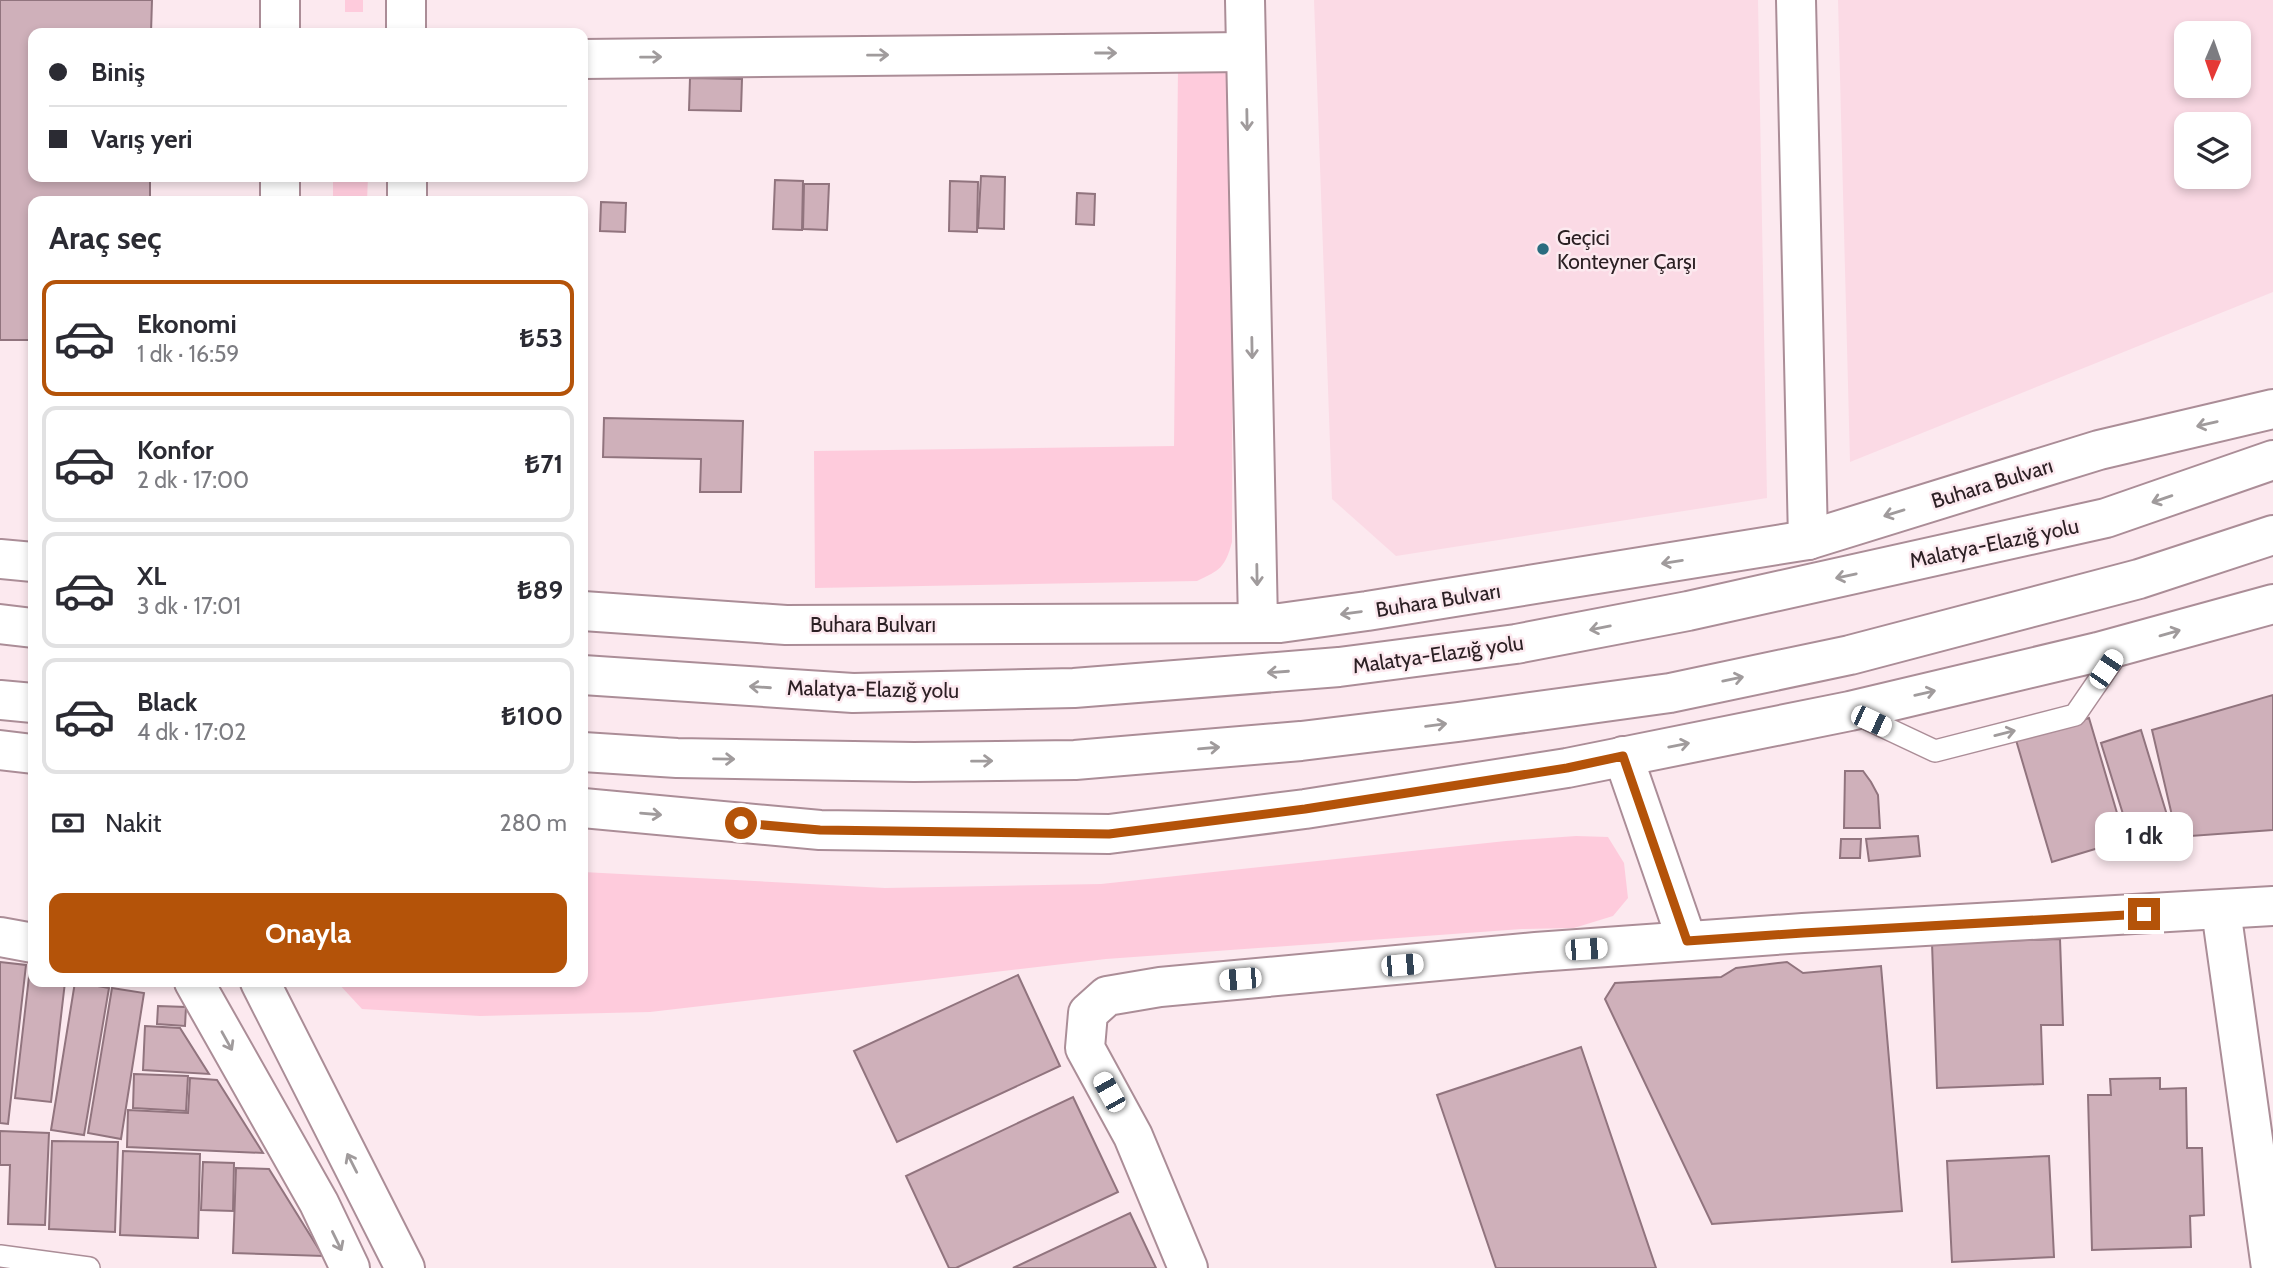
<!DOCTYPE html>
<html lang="tr">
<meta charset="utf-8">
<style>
:root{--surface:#fff;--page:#f2f2f3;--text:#2b2b33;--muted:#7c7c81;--line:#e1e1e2;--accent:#b45309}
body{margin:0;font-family:Cabin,sans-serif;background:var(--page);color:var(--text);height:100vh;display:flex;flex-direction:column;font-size:26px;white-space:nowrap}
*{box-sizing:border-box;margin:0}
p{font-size:23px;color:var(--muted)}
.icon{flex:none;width:38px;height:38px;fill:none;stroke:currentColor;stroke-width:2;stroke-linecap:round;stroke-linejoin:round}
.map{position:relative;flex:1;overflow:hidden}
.panel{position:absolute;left:28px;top:196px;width:560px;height:791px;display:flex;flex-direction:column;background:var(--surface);border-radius:14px;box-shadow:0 4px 10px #0003}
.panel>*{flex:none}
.banner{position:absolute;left:28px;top:28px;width:560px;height:154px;border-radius:14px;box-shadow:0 4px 10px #0003;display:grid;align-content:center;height:154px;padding:0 21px;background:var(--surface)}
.needle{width:46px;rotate:182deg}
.fabs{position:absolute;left:2174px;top:21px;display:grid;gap:14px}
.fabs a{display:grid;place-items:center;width:77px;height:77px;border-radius:14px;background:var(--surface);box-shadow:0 4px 10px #0003;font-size:35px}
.end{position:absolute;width:32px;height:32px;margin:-16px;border:9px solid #b45309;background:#fff;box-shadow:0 0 0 4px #fff}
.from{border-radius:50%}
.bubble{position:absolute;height:49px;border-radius:14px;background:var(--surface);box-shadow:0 4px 10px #0003;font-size:23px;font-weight:700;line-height:49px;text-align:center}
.car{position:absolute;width:21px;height:42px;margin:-21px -10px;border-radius:9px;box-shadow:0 0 5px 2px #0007;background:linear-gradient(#fff 24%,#345 0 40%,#fff 0 76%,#345 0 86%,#fff 0)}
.banner b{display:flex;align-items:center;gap:24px;height:66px;font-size:26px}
.banner b+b{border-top:2px solid var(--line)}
.banner i{width:18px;height:18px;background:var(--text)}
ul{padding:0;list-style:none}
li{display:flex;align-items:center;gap:21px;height:116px;margin:0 14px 10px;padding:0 7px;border:4px solid var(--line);border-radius:14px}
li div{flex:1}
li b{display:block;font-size:26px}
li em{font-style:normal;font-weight:700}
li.active{border-color:var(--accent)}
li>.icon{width:63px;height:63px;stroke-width:1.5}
h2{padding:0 21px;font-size:32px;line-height:84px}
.pay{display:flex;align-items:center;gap:18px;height:77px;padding:0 21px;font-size:26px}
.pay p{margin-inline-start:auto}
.primary-button{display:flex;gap:14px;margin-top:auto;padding:14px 21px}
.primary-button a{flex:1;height:80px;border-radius:14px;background:var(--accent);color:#fff;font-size:28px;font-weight:700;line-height:80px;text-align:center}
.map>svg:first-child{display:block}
.built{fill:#fbdae5;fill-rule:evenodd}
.green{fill:#fecbdc}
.building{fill:#cfb0ba;stroke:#91747e;stroke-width:2}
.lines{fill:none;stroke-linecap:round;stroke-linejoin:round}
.lane-casing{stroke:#ab8d97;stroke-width:24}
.street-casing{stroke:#ab8d97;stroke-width:42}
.secondary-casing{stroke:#ab8d97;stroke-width:42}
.highway-casing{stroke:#ab8d97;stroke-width:42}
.lane{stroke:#fff;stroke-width:21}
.street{stroke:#fff;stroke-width:38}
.secondary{stroke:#fff;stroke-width:38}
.highway{stroke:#fff;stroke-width:38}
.oneway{stroke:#a09b9c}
.route{stroke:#b45309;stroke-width:9}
.poi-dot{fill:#2a6c7f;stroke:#fce9ef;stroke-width:2.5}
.labels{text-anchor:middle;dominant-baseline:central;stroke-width:5;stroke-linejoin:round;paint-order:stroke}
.poi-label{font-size:21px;fill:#2c2024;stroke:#fce9ef;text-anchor:start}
.street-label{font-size:21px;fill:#2c2024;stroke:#fce9ef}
</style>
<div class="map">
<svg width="2273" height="1268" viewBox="0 0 2273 1268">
<rect width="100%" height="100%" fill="#fce9ef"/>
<g class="built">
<polygon points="1314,0 1758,0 1767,498 1396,556 1332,499"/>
<path d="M1838,0H2273V292L1850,462ZM2186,33H2238V86H2186ZM2186,124H2238V177H2186Z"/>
</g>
<g class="green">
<rect x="345" y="0" width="18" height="12"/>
<path d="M1178,68L1233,69L1232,542C1225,568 1220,570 1197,581L815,588L814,451L1174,446Z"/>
<polygon points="333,177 368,177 367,201 333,201"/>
<polygon points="1576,836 1608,837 1624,863 1628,898 1613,916 1574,928 1522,929 1106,959 650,1012 480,1016 362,1009 337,982 583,982 583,872 885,888 1101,884 1506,841"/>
</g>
<g class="building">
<polygon points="0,0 152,0 151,33 33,33 33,177 150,177 150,201 33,201 33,340 0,340"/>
<polygon points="690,78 742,79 741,111 689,110"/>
<polygon points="981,176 1005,177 1004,229 978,228"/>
<polygon points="775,180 803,181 802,230 773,229"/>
<polygon points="950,181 978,182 977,232 949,231"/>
<polygon points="804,184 829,184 827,230 803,229"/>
<polygon points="1077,193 1095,194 1094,225 1076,224"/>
<polygon points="601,202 626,203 625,232 600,231"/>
<polygon points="604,418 743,421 741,492 700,492 701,459 603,457"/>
<polygon points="583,421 585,421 583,463"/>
<polygon points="2273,695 2273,830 2177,837 2152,730"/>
<polygon points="2089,718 2125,840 2052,862 2016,740"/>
<polygon points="2141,730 2167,815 2127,827 2101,743"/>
<polygon points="1845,771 1863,771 1871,782 1878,795 1880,828 1844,828"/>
<polygon points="1918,836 1920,856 1869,861 1866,839"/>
<polygon points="1841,839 1861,839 1860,858 1840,858"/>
<polygon points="2060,939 2063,1025 2041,1025 2043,1084 1937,1088 1932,943"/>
<polygon points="0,962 26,965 8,1124 0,1123"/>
<polygon points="1787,962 1803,973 1881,966 1902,1211 1712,1224 1605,999 1615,983 1721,977 1736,968"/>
<polygon points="30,968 33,968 33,982 65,982 51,1102 15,1098"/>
<polygon points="1018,975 1060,1066 897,1142 854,1051"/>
<polygon points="75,982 109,988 84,1135 51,1130"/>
<polygon points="112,988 144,993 121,1139 88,1133"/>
<polygon points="158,1006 186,1007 185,1026 157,1024"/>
<polygon points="145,1026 180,1028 209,1074 143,1070"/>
<polygon points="1581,1047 1656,1268 1496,1268 1437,1095"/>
<polygon points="134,1074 188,1076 186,1111 133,1108"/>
<polygon points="190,1078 217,1080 263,1153 127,1147 128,1110 188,1113"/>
<polygon points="2160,1078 2160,1089 2186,1088 2187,1148 2202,1148 2204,1215 2190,1216 2191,1247 2092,1250 2088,1095 2111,1095 2110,1079"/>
<polygon points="1073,1097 1118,1192 956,1268 949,1268 906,1176"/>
<polygon points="0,1131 49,1133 45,1225 8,1224 10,1165 0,1165"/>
<polygon points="52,1141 118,1142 115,1232 49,1229"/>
<polygon points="123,1151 200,1154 198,1238 120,1235"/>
<polygon points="2049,1156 2054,1257 1952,1262 1947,1161"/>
<polygon points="203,1162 234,1163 233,1211 201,1210"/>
<polygon points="236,1168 269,1169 323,1256 233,1253"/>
<polygon points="1130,1213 1156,1268 1013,1268"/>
</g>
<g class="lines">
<g class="lane-casing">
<g id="lane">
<polyline points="1852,712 1935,751 2075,715 2121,648"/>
<polyline points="0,1256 89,1268"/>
</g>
</g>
<g class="street-casing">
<g id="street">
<polyline points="280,0 280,33"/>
<polyline points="406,0 406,33"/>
<polyline points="1245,0 1258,623"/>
<polyline points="1796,0 1808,540"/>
<polyline points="583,59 1245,52"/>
<polyline points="280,177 280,201"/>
<polyline points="407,177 407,201"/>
<polyline points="1623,756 1687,941"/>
<polyline points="2221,910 2271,1268"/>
<polyline points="0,937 33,943"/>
<polyline points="1188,1268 1133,1136 1085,1048 1088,1013 1107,996 1160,987 1536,952 1803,933 2273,906"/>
</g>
</g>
<g class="secondary-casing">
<g id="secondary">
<polyline points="0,559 33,562"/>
<polyline points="583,611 786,625 1280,623 1367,611 1808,540 2099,450 2273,409"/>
<polyline points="0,750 33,754"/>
<polyline points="583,808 820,830 1109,834 1305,809 1567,768 1850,711 2098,652 2273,604"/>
<polyline points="194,982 319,1203 350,1268"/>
<polyline points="260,982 405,1268"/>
</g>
</g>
<g class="highway-casing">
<g id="highway">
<polyline points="0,624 33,628"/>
<polyline points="583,675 853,693 1074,688 1339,667 1516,644 1688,611 2106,518 2273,460"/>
<polyline points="0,700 33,703"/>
<polyline points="583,752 677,758 914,762 1075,760 1301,741 1458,722 1670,693 1850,655 2139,579 2273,535"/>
</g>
</g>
<use href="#lane" class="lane"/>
<use href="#street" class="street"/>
<use href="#secondary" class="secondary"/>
<use href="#highway" class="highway"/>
</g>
<defs><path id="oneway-shaft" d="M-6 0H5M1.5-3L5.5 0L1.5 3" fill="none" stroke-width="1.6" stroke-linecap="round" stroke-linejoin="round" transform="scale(1.75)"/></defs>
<g class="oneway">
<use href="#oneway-shaft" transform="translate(1106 53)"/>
<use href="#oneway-shaft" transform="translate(878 55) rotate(-1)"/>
<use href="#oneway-shaft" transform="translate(651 57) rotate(-1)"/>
<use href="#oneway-shaft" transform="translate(1247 120) rotate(89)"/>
<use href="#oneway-shaft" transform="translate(1252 348) rotate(89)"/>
<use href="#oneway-shaft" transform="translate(2207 424) rotate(167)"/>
<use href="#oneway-shaft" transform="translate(2162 499) rotate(161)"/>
<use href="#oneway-shaft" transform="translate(1894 513) rotate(163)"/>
<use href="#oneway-shaft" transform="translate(1672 562) rotate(171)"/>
<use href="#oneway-shaft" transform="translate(1257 575) rotate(89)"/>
<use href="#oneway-shaft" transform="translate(1846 576) rotate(168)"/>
<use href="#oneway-shaft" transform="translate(1351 613) rotate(172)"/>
<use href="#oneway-shaft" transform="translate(1600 628) rotate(169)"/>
<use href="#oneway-shaft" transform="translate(2170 633) rotate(-16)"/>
<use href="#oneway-shaft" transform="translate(1278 672) rotate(176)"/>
<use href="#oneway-shaft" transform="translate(1733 679) rotate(-12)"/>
<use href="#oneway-shaft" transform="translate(760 687) rotate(-176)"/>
<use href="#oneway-shaft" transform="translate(1925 693) rotate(-13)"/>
<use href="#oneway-shaft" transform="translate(1436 725) rotate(-7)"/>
<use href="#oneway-shaft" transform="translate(2005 733) rotate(-14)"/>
<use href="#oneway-shaft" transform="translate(1679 745) rotate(-11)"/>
<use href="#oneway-shaft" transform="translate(1209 748) rotate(-5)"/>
<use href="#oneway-shaft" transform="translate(724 759) rotate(1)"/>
<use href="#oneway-shaft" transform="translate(982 761) rotate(-1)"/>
<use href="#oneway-shaft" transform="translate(651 814) rotate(5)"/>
<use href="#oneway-shaft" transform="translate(227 1041) rotate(61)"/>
<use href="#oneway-shaft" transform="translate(352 1163) rotate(-117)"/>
<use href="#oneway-shaft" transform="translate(337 1241) rotate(64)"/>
</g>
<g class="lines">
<polyline class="route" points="741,823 820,830 1109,834 1305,809 1567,768 1623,756 1687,941 1803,933 2144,914"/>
</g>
<circle class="poi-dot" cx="1543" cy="249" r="7"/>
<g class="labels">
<g class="poi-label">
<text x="1557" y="237">Geçici<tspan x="1557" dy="24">Konteyner Çarşı</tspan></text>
</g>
<g class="street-label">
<text transform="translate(1992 483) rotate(-17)">Buhara Bulvarı</text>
<text transform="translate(1994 543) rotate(-12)">Malatya-Elazığ yolu</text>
<text transform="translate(1438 600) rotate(-9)">Buhara Bulvarı</text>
<text x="873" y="624">Buhara Bulvarı</text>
<text transform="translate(1438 654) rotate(-8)">Malatya-Elazığ yolu</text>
<text transform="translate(873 689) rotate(1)">Malatya-Elazığ yolu</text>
</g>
</g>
</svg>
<div class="fabs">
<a><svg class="needle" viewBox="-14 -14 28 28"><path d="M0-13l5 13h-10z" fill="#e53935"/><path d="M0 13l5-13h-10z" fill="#7c7c81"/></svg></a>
<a><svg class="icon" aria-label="layers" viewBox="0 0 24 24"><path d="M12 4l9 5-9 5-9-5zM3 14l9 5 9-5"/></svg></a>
</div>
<i class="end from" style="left:741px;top:823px"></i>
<i class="end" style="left:2144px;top:914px"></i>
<div class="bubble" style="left:2095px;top:812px;width:98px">1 dk</div>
<i class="car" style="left:2106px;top:669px;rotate:34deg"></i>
<i class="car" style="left:1871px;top:721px;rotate:115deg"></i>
<i class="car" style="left:1586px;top:949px;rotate:86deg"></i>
<i class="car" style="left:1402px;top:965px;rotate:85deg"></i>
<i class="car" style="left:1240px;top:979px;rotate:265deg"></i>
<i class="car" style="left:1109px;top:1092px;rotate:331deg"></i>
<div class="banner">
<b><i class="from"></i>Biniş</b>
<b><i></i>Varış yeri</b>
</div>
<section class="panel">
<h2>Araç seç</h2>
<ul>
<li class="active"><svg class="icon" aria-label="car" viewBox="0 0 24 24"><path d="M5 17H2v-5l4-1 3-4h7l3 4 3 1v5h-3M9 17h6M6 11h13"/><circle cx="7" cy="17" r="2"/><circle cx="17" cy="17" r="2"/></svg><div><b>Ekonomi</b><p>1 dk · 16:59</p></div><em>₺53</em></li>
<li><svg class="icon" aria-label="car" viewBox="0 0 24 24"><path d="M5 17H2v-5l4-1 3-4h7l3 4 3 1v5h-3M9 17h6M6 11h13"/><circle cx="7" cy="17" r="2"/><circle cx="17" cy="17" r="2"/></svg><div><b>Konfor</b><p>2 dk · 17:00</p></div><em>₺71</em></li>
<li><svg class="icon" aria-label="car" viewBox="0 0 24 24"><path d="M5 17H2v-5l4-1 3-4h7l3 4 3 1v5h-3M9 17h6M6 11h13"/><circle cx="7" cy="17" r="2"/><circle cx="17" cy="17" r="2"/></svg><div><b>XL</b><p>3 dk · 17:01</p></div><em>₺89</em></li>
<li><svg class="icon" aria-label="car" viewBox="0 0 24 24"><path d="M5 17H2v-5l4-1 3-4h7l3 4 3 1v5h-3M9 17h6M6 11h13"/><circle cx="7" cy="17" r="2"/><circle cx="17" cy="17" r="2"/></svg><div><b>Black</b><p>4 dk · 17:02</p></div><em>₺100</em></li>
</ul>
<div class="pay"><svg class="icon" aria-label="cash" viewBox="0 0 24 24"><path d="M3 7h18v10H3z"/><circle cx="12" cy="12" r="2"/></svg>Nakit<p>280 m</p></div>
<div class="primary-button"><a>Onayla</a></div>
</section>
</div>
